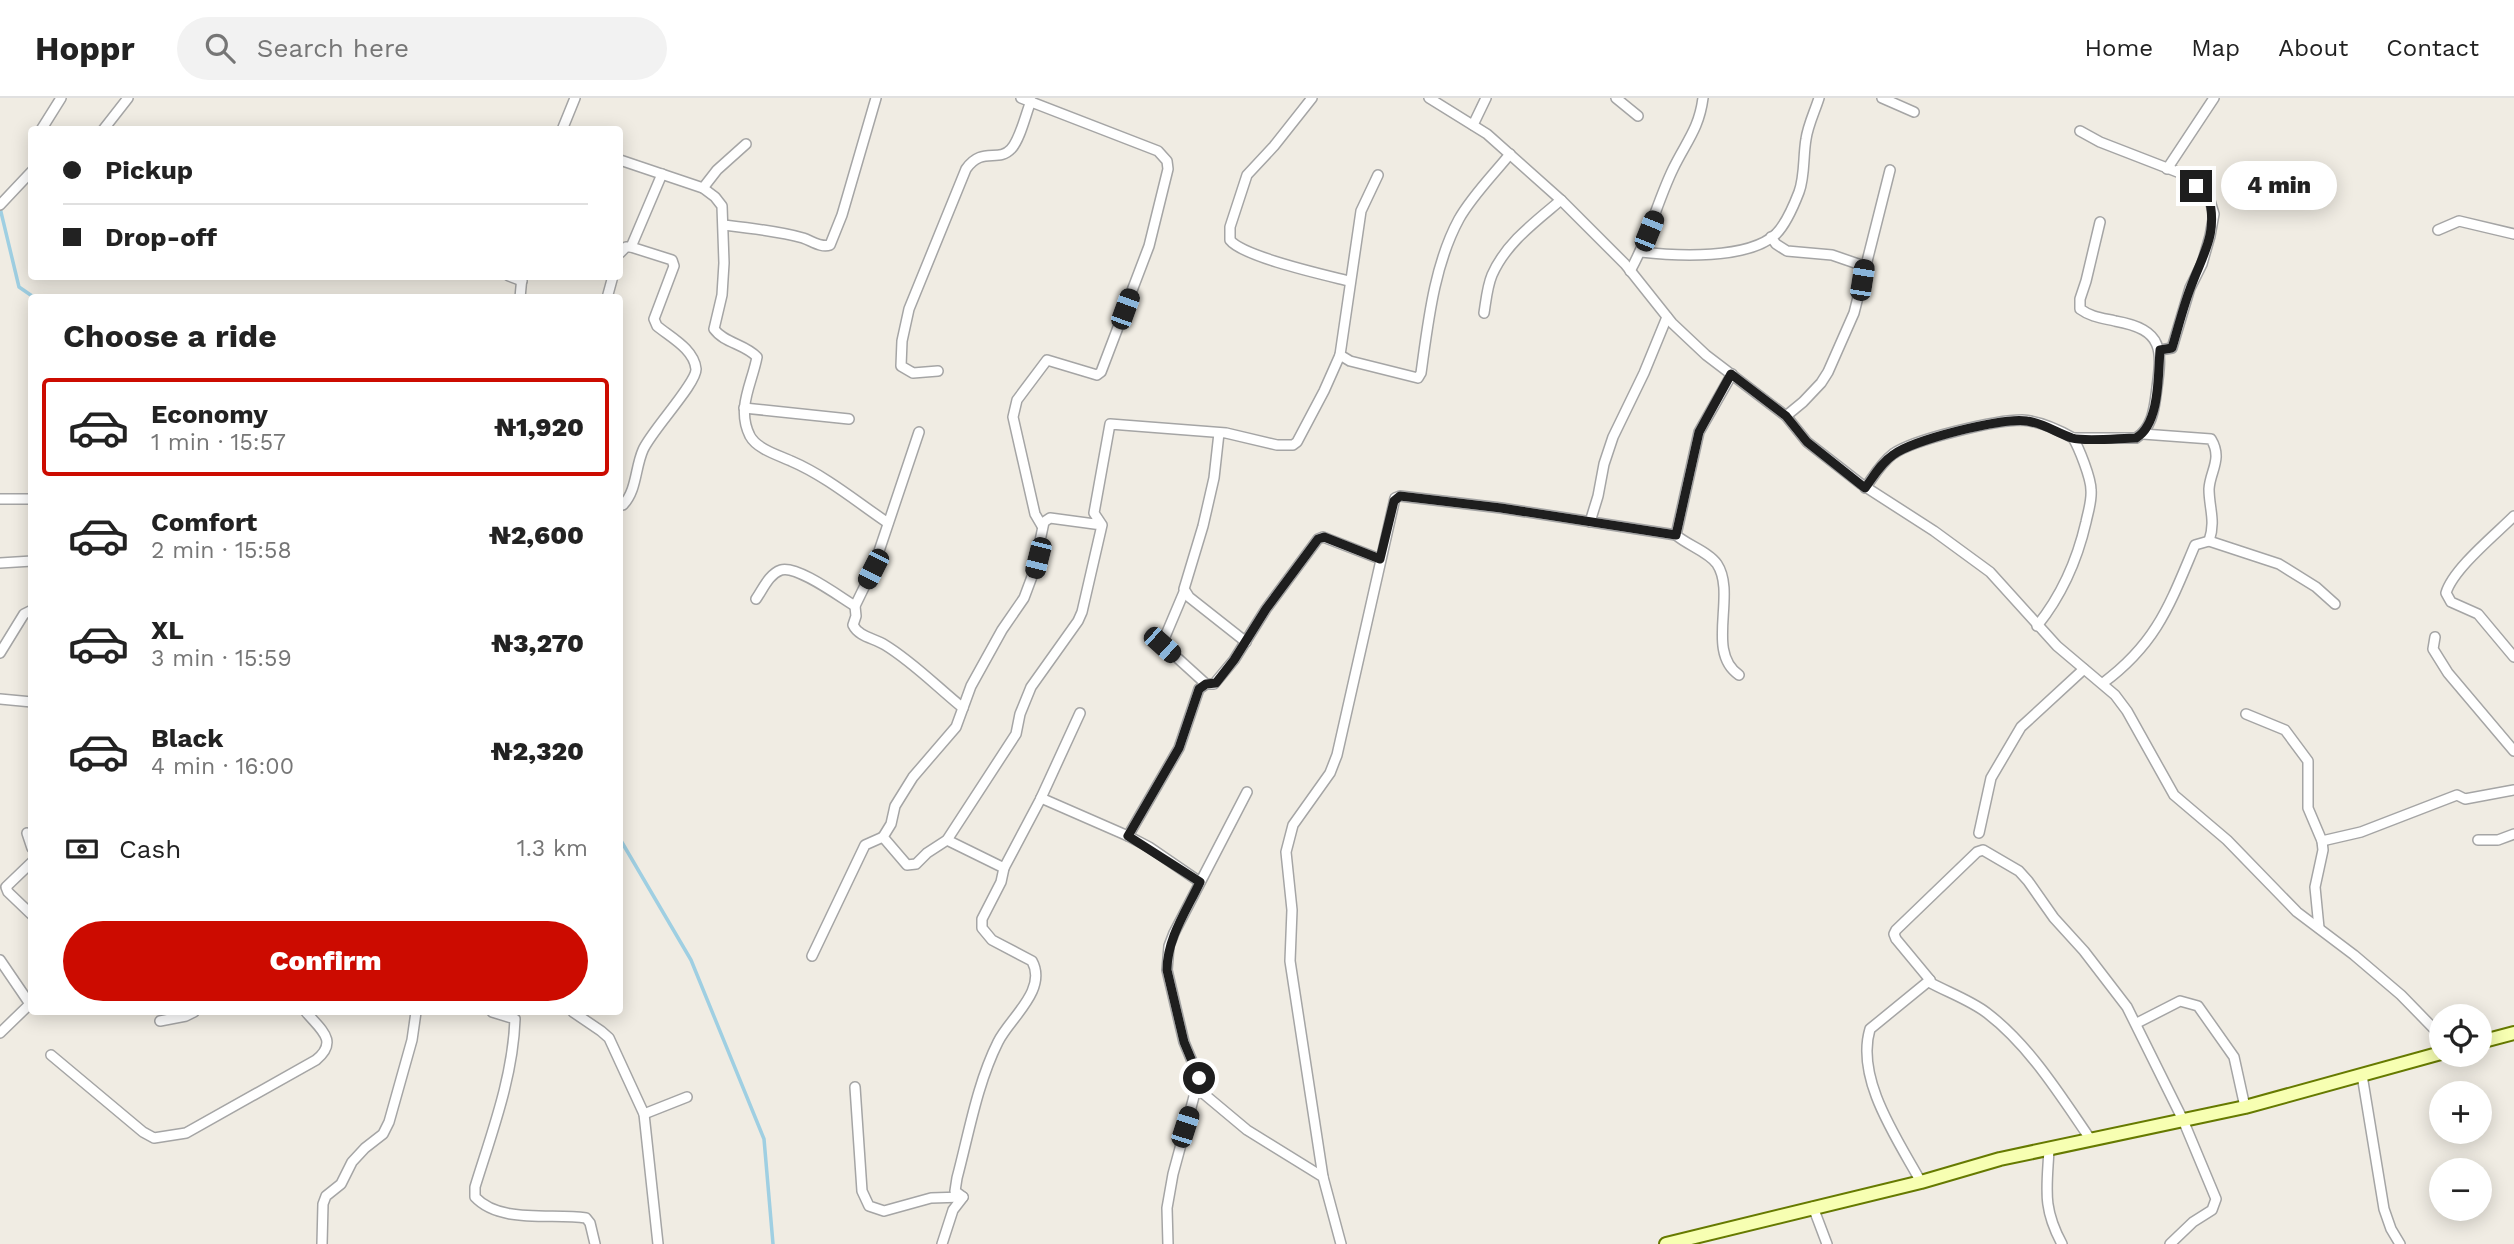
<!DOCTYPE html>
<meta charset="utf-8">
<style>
:root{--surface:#fff;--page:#f2f2f2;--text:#222;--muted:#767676;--line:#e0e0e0;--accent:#cc0b00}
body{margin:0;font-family:"Work Sans",sans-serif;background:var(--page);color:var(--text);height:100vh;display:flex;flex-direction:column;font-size:26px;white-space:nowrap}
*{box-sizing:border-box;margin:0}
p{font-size:23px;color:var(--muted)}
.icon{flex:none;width:38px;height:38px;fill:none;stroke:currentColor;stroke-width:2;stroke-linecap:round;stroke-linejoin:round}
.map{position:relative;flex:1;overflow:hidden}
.sheet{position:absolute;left:28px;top:196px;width:595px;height:721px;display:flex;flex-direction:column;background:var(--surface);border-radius:7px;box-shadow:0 4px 18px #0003}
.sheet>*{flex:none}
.guide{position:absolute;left:28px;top:28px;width:595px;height:154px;border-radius:7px;box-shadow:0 4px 18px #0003;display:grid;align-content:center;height:154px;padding:0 35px;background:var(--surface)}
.buttons{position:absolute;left:2429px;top:906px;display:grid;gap:14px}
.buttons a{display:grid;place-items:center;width:63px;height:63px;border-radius:50%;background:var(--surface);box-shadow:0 4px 18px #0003;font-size:35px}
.end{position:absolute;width:32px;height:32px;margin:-16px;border:9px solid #1e1e1e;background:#fff;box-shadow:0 0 0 4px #fff}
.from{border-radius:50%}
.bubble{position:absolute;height:49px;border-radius:24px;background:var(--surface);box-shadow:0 4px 18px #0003;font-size:23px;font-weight:800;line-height:49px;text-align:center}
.car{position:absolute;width:21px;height:42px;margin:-21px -10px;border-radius:9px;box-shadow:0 0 5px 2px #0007;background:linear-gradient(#222 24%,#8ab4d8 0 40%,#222 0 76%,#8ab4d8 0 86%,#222 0)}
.guide b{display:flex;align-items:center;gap:24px;height:66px;font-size:26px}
.guide b+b{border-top:2px solid var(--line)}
.guide i{width:18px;height:18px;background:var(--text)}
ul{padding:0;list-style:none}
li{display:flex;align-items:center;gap:21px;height:98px;margin:0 14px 10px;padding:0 21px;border:4px solid transparent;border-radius:7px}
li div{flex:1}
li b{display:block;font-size:26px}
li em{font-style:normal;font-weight:800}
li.selected{border-color:var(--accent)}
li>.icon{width:63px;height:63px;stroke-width:1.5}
h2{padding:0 35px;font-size:32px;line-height:84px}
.pay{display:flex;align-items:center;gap:18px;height:77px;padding:0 35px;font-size:26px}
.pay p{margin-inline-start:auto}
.primary-button{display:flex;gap:14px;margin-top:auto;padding:14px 35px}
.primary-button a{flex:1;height:80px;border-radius:42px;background:var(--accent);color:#fff;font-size:28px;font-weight:800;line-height:80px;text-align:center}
header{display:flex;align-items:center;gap:42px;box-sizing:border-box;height:98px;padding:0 35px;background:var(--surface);border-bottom:2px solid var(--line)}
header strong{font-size:33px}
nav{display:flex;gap:38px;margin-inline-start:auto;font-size:24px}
.search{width:490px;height:63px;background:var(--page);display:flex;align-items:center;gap:18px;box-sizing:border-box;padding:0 24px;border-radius:38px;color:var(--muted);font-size:26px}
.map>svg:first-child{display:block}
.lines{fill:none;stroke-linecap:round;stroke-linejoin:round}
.stream{stroke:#9fcfe2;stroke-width:3.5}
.street-casing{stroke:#a5a5a5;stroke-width:12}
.secondary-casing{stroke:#667a00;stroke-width:16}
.street{stroke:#fff;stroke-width:9}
.secondary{stroke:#f7ffb2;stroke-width:12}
.route{stroke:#1e1e1e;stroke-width:9}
</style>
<header>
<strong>Hoppr</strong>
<div class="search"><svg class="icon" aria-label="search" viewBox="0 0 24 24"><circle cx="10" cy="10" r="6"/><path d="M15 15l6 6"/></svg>Search here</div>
<nav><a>Home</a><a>Map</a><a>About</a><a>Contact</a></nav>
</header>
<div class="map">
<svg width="2514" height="1146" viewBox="0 0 2514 1146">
<rect width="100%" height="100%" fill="#f0ece3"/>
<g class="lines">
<g class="stream">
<polyline points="0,110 19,189 35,200"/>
<polyline points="620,741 691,862 764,1041 773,1146"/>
</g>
<g class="street-casing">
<g id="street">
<polyline points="1021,0 1158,53 1167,63 1168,71 1149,148 1101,274 1097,277 1047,262 1017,302 1013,319 1035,416 1042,428"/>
<path d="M1312,0L1274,48L1247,77L1230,129V142C1243,159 1325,177 1349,183"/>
<polyline points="1429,0 1487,36 1561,102 1625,166 1672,225 1706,257 1786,318 1807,344 1861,386 1934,433 1990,474 2057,548 2115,597 2127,613 2174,697 2227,742 2297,814 2354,857 2401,897 2441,938"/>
<polyline points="1616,0 1638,18"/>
<polyline points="1882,0 1914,14"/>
<polyline points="1473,27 1486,0"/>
<polyline points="41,32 61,0"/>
<polyline points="103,32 128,0"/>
<polyline points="562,32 575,0"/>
<polyline points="2080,33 2100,44 2180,75 2208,96 2214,116 2210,138 2202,166 2190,190 2172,250 2160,252"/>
<path d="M620,62L703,90L715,99L722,108L724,165L722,197L714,231C724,245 745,246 757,259C752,286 736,310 750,338C757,351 778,357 791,363C826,378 857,404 888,425"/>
<polyline points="2167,71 2214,0"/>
<path d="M1378,77L1361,113L1340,257L1350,263L1418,280L1421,275C1428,225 1434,167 1459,121C1472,98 1493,77 1510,56"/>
<polyline points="703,90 717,72 746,46"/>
<polyline points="0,107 32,73"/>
<path d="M724,127C750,130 778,133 803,140C812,143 821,150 830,147L842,117L876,0"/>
<polyline points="2438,132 2459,123 2514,136"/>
<polyline points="1771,139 1776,146 1787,153 1832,157 1864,168"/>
<path d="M1641,154C1676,158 1748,162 1776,136C1786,126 1794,107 1799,94C1805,78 1803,58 1806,41C1808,27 1815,13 1819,0"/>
<polyline points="620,155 626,149 631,149"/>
<path d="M1630,173C1649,140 1657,104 1673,71C1686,44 1699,31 1703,0"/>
<polyline points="509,178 522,183"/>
<polyline points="520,200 522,178"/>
<polyline points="607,200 613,178"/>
<path d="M1484,215C1486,203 1487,189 1492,177C1506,145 1535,124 1561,102"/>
<path d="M938,273L913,275L901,268L902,243L909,211L966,71C982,48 998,65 1011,51C1020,42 1026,15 1031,3"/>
<path d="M1732,276L1699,334L1676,437C1687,447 1709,454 1717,466C1737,496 1705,554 1739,577"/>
<polyline points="744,310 849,321"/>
<polyline points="1786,318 1803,304 1821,285 1828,274 1854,215 1890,72"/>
<path d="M919,334L873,471L855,508L856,518L853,527C859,539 874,540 885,547C913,564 937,589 963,610"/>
<polyline points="1219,335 1214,380 1203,428 1184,491 1189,499 1246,544"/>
<path d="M2143,336L2211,341C2223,361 2210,373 2209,391C2209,410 2216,423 2209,443"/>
<path d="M2073,340H2136C2151,331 2154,313 2156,297C2162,253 2166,232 2115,223C2102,220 2091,219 2080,211V201L2086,183L2100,124"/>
<path d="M1865,390C1874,378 1881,365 1893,356C1914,341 1996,322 2022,322C2039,323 2059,332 2073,340C2079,350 2091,380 2091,392C2092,403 2088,414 2086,424C2077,463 2062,497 2037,528"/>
<polyline points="0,401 32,401"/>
<path d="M620,407H623C637,392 635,370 643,352C651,333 697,285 696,271C694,251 670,239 657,228L654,221L674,168L672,162L631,149L662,76"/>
<path d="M2514,418C2495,437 2453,471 2446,495L2451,504L2478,516L2514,559"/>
<polyline points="1590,424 1598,398 1604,366 1613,339 1644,275 1667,219"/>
<polyline points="1102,427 1050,420 1044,424 1033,476 1024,500 1002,532 971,588 956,629 913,679 895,708 891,726 883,739 907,767 916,766 927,755 947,742 1016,636 1020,616 1031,589 1078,523 1082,514 1102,427 1094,415 1110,326 1226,335 1277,347 1293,347 1297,344 1324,293 1340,257"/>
<polyline points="0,465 32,463"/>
<polyline points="1184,494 1162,546 1206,586 1214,586 1234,562 1266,511 1318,441 1323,439 1380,461"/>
<path d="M756,501C763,491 769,476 781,472C797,467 840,499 855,508"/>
<polyline points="2435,539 2433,551 2448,575 2514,653"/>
<polyline points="0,555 24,516 32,512"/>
<path d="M2103,585C2157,545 2170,506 2195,447L2209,443L2279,466L2316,489L2335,506"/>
<polyline points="0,601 32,604"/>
<polyline points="2246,616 2285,632 2308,663 2308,710 2322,743 2323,752 2315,789 2319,830"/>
<polyline points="1041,700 1080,615"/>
<polyline points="27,735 32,750"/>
<polyline points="1979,735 1991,680 2021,629 2084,571"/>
<polyline points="1128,738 1179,650 1199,591 1206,586"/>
<polyline points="947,742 1004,770"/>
<polyline points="2478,742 2498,742 2514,736"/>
<polyline points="2322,743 2361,734 2457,697 2465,701 2514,692"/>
<polyline points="32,764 6,789 8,794 32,817"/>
<polyline points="812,858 865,747 883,739"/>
<polyline points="0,862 30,906"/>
<polyline points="1930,882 1896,841 1894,836 1896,832 1977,754 1983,752 2019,773 2028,783 2054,820 2084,853 2127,909 2183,1022 2216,1101 2212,1112 2193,1124 2170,1146"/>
<path d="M492,914L515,921C513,979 492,1034 475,1089V1099C500,1126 552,1115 586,1120L590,1125L595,1146"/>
<polyline points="573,914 601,933 609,940 644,1016 658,1146"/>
<polyline points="160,923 186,918 194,914"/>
<polyline points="2137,925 2180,903 2198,908 2234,959 2245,1009"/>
<polyline points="0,935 32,904"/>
<path d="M51,957L143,1034L154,1040L186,1035L316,962C339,943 321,932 306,914"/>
<polyline points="2362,977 2384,1111 2391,1131 2400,1146"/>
<polyline points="855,989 862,1093 869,1108 884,1113 931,1100 963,1099"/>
<polyline points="1198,991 1247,1032 1323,1079 1341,1146"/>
<polyline points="644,1016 687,999"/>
<path d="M2049,1051C2047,1091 2042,1109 2062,1146"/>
<polyline points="1323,1079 1290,863 1292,812 1286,754 1293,727 1330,675 1337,657 1395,400 1400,398 1501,410 1676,437"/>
<path d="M1921,1084C1898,1042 1855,981 1870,931L1930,882L1929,884C1947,894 1970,902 1987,915C2030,948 2060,997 2091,1042"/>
<polyline points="1813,1109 1827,1146"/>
<polyline points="322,1146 323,1106 326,1098 341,1086 352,1064 365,1050 383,1036 389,1024 412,942 416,914"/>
<path d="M942,1146L953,1112L963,1099L955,1093L957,1080C969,1035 977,986 998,944C1009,921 1048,892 1032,863L992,842L982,830V821L1001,784L1004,770L1040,702L1041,700L1128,738L1149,749L1200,784"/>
<polyline points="1168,1146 1167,1110 1173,1076 1199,980 1184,944 1167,872 1169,848 1174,835 1247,694"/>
</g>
</g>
<g class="secondary-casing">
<g id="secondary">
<polyline points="2480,944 2514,935"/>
<polyline points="1666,1146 1921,1084 2000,1061 2245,1009 2441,955"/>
</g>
</g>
<use href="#street" class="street"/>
<use href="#secondary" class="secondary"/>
</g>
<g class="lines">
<path class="route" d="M1199,980L1184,944L1167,872C1167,840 1187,812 1200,784L1128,738L1179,650L1199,591L1206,586L1216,585L1234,562L1266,511L1318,441L1324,439L1380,461L1394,403L1400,398L1501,410L1676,437L1699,334L1731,276L1786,318L1807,344L1865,390C1874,378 1881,365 1893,357C1912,342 2003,319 2027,323C2043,325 2057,335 2072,340C2085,344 2121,340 2136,340C2160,326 2158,277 2160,252L2172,250C2178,230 2183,210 2190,191C2203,155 2219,136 2208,96L2196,88"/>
</g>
</svg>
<div class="buttons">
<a><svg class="icon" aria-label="locate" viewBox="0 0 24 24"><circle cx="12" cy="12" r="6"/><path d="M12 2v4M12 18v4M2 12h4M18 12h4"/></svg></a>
<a>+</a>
<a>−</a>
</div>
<i class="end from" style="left:1199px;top:980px"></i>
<i class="end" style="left:2196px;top:88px"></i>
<div class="bubble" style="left:2221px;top:63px;width:116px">4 min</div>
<i class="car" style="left:1649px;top:133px;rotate:22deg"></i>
<i class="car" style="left:1862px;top:182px;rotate:9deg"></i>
<i class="car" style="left:1125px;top:211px;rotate:20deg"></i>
<i class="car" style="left:1038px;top:460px;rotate:194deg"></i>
<i class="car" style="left:873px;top:471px;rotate:207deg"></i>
<i class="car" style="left:1162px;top:547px;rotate:132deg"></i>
<i class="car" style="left:1185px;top:1029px;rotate:18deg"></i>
<div class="guide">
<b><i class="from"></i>Pickup</b>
<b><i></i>Drop-off</b>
</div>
<section class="sheet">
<h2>Choose a ride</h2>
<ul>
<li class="selected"><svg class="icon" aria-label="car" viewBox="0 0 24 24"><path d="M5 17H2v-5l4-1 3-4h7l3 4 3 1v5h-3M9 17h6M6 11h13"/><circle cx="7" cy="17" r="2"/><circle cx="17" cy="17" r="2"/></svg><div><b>Economy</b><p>1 min · 15:57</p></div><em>₦1,920</em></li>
<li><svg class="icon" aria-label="car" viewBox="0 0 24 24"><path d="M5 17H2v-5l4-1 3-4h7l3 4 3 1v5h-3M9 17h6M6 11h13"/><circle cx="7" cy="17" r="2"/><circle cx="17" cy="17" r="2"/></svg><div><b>Comfort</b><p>2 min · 15:58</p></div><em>₦2,600</em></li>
<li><svg class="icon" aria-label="car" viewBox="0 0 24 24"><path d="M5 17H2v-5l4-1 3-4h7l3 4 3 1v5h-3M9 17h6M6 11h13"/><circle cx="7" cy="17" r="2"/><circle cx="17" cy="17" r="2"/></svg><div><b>XL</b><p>3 min · 15:59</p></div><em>₦3,270</em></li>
<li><svg class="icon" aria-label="car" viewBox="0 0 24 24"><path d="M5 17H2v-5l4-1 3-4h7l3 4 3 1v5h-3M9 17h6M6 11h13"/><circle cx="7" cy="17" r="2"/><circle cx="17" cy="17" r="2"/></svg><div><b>Black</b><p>4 min · 16:00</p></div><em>₦2,320</em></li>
</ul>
<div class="pay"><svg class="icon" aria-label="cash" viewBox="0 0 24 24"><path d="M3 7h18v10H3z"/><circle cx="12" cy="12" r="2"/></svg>Cash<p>1.3 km</p></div>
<div class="primary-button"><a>Confirm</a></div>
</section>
</div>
